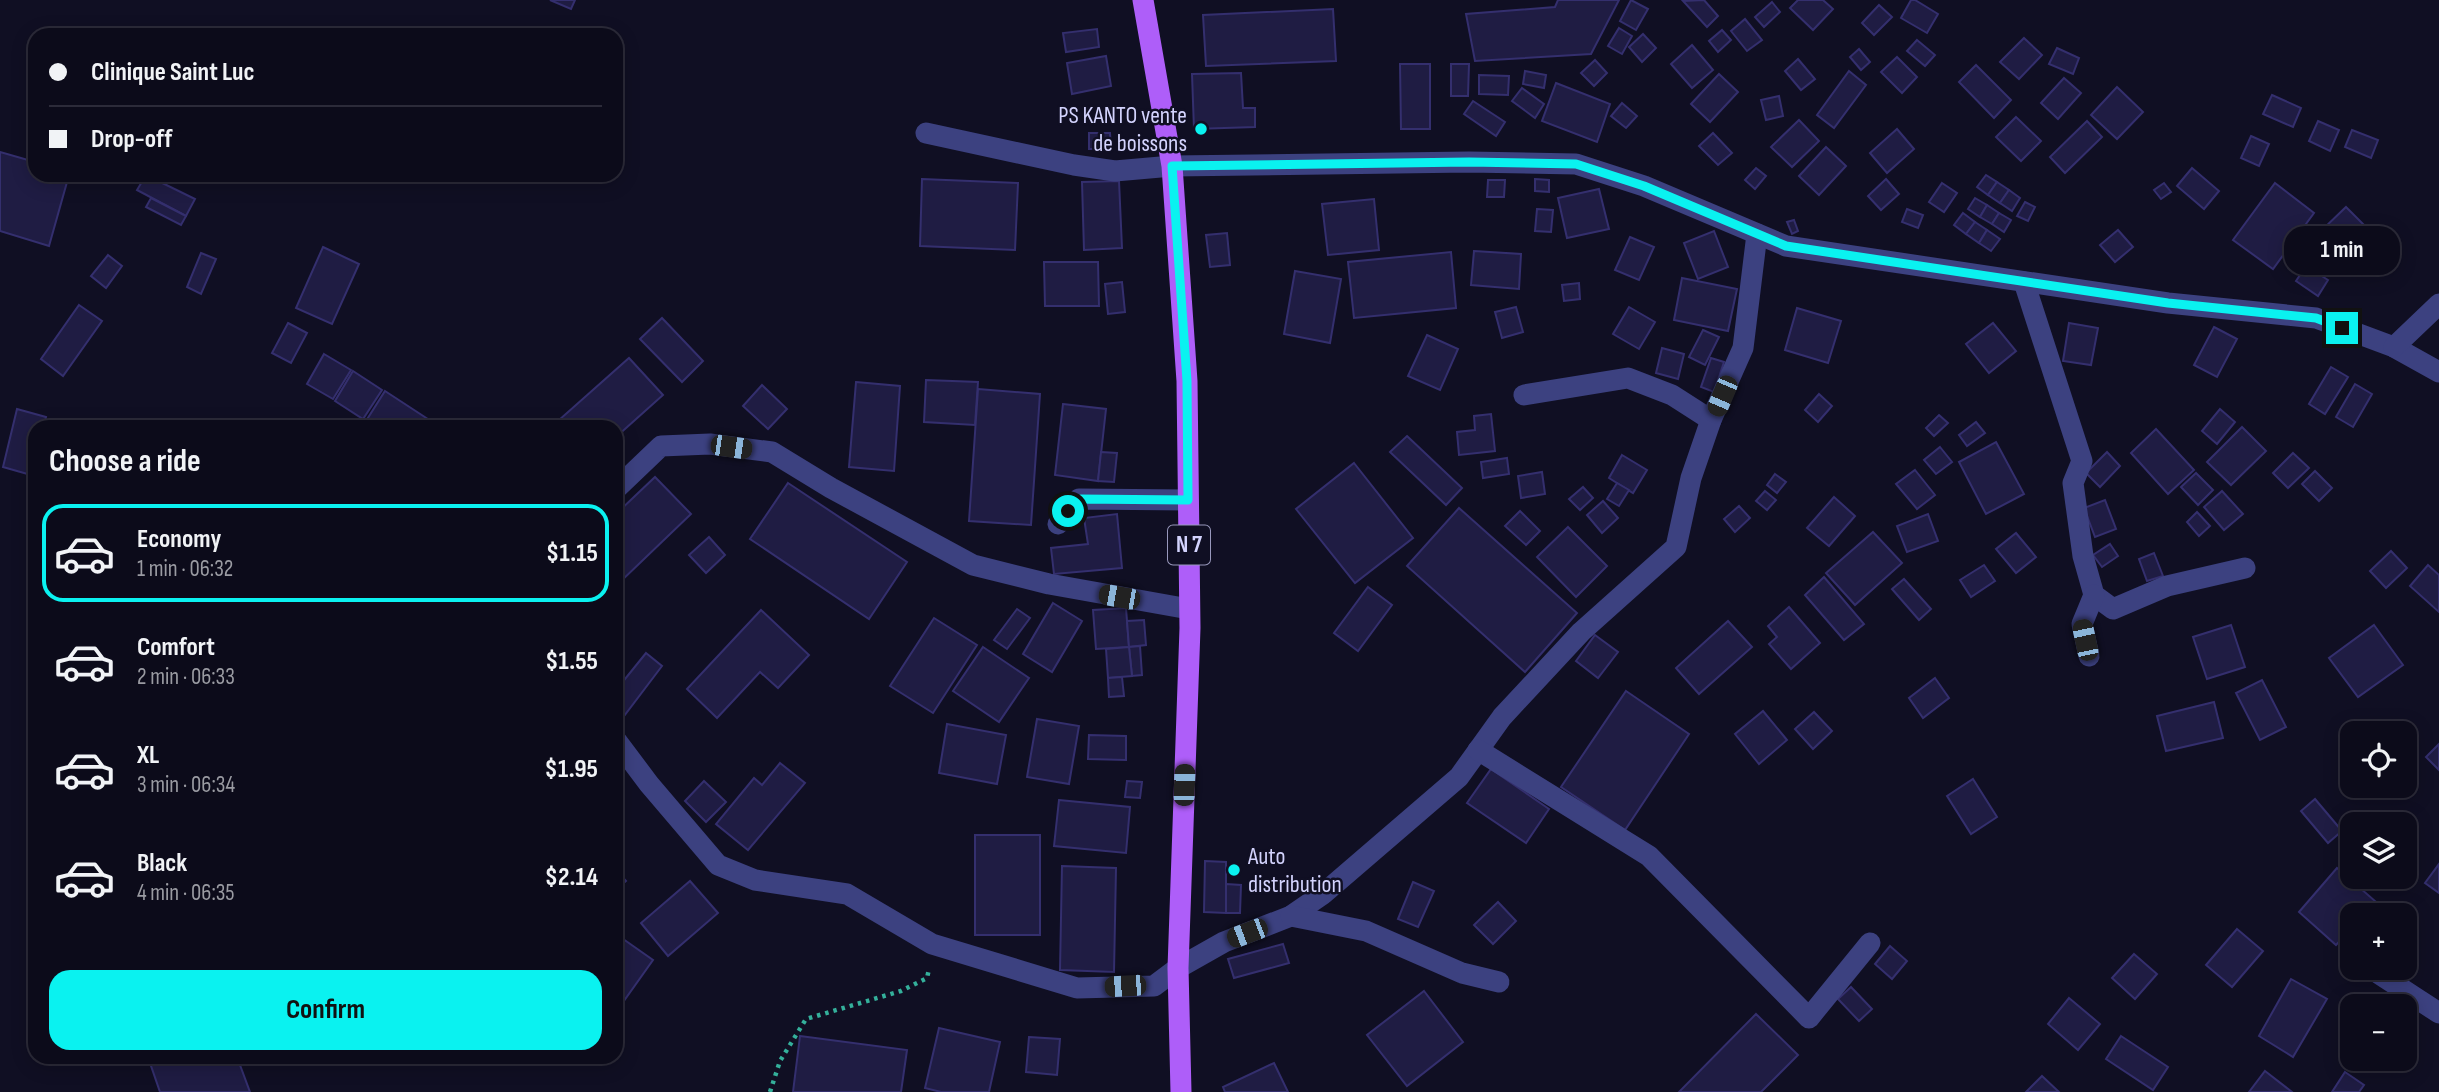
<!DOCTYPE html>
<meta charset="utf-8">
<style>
:root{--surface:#0c0b1a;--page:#1a1927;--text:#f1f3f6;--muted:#9a9ba2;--line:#2c2b39;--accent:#0af2f0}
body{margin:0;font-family:"Sofia Sans Condensed",sans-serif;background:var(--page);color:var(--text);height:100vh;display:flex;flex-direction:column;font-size:26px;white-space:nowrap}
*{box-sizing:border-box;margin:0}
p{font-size:23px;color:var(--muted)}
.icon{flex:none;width:38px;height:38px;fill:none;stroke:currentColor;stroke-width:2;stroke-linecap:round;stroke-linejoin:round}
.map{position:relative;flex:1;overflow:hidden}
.side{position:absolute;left:28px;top:420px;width:595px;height:644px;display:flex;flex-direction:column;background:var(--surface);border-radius:21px;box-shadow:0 4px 18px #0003,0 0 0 2px var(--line)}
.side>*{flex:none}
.top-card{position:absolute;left:28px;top:28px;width:595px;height:154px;border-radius:21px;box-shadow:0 4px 18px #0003,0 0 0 2px var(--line);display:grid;align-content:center;height:154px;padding:0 21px;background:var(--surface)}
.tools{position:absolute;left:2340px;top:721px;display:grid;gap:14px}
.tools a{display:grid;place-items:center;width:77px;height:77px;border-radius:14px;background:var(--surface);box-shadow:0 4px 18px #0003,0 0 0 2px var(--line);font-size:35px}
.end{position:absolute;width:32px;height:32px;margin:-16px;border:9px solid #0af2f0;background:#111;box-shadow:0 0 0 4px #111}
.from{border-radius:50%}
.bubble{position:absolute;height:49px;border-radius:21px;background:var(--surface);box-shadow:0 4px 18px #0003,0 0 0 2px var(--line);font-size:23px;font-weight:700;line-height:49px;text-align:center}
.car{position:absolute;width:21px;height:42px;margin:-21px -10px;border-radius:9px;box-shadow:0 0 5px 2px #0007;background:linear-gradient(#222 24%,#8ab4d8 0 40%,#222 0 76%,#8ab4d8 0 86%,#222 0)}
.top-card b{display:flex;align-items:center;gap:24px;height:66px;font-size:26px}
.top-card b+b{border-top:2px solid var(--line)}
.top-card i{width:18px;height:18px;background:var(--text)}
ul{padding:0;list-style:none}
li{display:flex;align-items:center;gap:21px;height:98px;margin:0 14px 10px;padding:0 7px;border:4px solid transparent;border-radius:21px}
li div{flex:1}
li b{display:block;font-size:26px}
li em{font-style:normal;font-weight:700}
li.on{border-color:var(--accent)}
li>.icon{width:63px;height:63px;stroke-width:1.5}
h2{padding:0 21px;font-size:32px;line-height:84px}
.action{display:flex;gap:14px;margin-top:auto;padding:14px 21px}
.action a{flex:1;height:80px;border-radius:21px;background:var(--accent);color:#111;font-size:28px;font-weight:700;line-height:80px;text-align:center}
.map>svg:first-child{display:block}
.building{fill:#1f1c43;stroke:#342f6e;stroke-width:2}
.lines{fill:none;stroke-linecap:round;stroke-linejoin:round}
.path{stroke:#34b09b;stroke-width:4.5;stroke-dasharray:3.5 5;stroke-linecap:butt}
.minor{stroke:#3c4180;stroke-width:21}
.major{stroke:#ae5ef9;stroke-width:21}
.route{stroke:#0af2f0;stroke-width:9}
.poi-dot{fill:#0af2f0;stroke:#100f23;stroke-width:2.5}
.labels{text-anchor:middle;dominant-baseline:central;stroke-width:5;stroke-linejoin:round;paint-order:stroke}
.shield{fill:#100f23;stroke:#9898bc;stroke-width:2}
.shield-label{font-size:23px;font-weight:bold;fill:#d3d3fd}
.poi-label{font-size:24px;fill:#d3d3fd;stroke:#100f23;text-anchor:end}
</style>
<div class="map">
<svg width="2439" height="1092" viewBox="0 0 2439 1092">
<rect width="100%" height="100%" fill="#100f23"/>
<g class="building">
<polygon points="550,0 575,0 571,9"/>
<polygon points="1558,0 1619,0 1591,54 1475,61 1466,14 1555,7"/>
<polygon points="1631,0 1648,9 1636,30 1620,21"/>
<polygon points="1704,0 1718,16 1707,27 1683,1"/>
<polygon points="1798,0 1823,0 1833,9 1813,30 1790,8"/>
<polygon points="1911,0 1915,0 1938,14 1927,33 1901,18"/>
<polygon points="1772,2 1780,12 1764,27 1755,17"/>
<polygon points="1879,5 1892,17 1874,35 1862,23"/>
<polygon points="1333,9 1336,61 1206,66 1203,15"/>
<polygon points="1745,19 1762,40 1747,51 1731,31"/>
<polygon points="1619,28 1632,36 1622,54 1608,46"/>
<polygon points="1097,29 1099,47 1066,52 1063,33"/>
<polygon points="1722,30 1731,40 1718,52 1709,41"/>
<polygon points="1643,34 1656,48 1642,62 1629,47"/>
<polygon points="2024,38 2042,55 2019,79 2000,62"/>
<polygon points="1917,40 1935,55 1925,66 1907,51"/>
<polygon points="1692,45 1713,70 1692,88 1671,64"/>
<polygon points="2057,48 2079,58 2073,74 2049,64"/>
<polygon points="1859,49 1870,62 1861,70 1850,57"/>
<polygon points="1106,56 1111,86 1072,94 1067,63"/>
<polygon points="1897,57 1917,77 1902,93 1881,72"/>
<polygon points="1798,59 1815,79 1801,90 1785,71"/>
<polygon points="1595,60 1607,73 1594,86 1581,73"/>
<polygon points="1400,64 1430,64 1430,129 1401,129"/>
<polygon points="1451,64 1469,64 1468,96 1451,96"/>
<polygon points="1976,65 2011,100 1994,118 1959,82"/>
<polygon points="1525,71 1546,75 1544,88 1523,84"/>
<polygon points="1849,71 1866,85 1834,128 1817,115"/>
<polygon points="1241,73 1243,108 1255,108 1255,127 1194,129 1192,74"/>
<polygon points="1719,74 1738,92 1710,122 1691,104"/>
<polygon points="1479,75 1509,76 1508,95 1479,94"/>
<polygon points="2064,78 2081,93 2058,119 2041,103"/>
<polygon points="1556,83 1610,104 1597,142 1542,121"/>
<polygon points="2117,87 2143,112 2117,139 2091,115"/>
<polygon points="1522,88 1544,104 1535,118 1512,101"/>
<polygon points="2272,95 2301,108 2293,127 2263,114"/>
<polygon points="1779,96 1783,116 1766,120 1761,100"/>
<polygon points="1473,101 1505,122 1496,136 1464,114"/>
<polygon points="1622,103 1637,116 1626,128 1611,116"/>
<polygon points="2016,117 2041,141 2021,161 1996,137"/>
<polygon points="1799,120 1819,141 1792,167 1771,147"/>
<polygon points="2087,121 2102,137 2065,173 2050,157"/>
<polygon points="2318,121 2339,130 2330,151 2309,141"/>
<polygon points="1897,129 1914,149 1887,173 1870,153"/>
<polygon points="2352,130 2378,140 2371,158 2345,147"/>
<polygon points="1089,133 1110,133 1111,149 1089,149"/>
<polygon points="1713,133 1732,153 1718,165 1699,146"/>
<polygon points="2251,136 2269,144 2259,166 2241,158"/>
<polygon points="1826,147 1846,166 1819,195 1799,176"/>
<polygon points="0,152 35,162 35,175 69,175 49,246 0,231"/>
<polygon points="1756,168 1766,176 1755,189 1745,180"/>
<polygon points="2192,168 2219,191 2204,209 2177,186"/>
<polygon points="146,175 195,199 186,216 137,190"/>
<polygon points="1986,175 1997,182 1988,195 1977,187"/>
<polygon points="922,179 1018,183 1015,250 920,246"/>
<polygon points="1535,179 1549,180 1549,192 1535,191"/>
<polygon points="1886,179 1899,194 1881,210 1868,196"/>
<polygon points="1488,180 1505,180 1504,197 1487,197"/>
<polygon points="1119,181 1122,248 1084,250 1082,182"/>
<polygon points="1997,182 2009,190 2000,203 1988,195"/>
<polygon points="1942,183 1957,193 1944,212 1929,202"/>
<polygon points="2164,183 2171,192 2161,199 2154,190"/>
<polygon points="2275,183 2314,213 2273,269 2233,240"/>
<polygon points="1599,189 1609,229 1567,238 1558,198"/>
<polygon points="2009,190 2020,198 2012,211 2000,203"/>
<polygon points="151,198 186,216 181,225 146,207"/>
<polygon points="1975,198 1987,205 1980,217 1968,209"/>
<polygon points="1374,199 1379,250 1328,255 1322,204"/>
<polygon points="2025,202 2035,207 2028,221 2017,216"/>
<polygon points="1987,205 1999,213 1992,224 1980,217"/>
<polygon points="2346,207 2363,224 2339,248 2322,230"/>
<polygon points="1537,209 1553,210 1551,232 1535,231"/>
<polygon points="1907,209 1923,215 1918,228 1902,222"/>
<polygon points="1963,213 1975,222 1966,234 1954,225"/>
<polygon points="1999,213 2011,220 2004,232 1992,224"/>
<polygon points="1794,220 1798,231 1792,234 1787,222"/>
<polygon points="1975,222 1987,230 1979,243 1966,234"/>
<polygon points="1987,230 2000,239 1991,251 1979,243"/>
<polygon points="2118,230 2133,247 2115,262 2100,245"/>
<polygon points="1714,231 1728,267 1698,279 1684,243"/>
<polygon points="2317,231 2335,244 2320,264 2302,250"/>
<polygon points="1227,233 1230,265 1210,267 1206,235"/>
<polygon points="1630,237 1654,247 1639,280 1615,270"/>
<polygon points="323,247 359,264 332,324 296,308"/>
<polygon points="1474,251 1521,254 1519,289 1471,285"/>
<polygon points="1451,252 1456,308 1354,318 1348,262"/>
<polygon points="201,253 216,259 201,294 187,287"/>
<polygon points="108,255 122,266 106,288 91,276"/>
<polygon points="1044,262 1098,262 1099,306 1045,306"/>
<polygon points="2306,266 2328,280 2318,296 2296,281"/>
<polygon points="1295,271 1341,279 1330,343 1284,334"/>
<polygon points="1682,278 1737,289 1728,331 1674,320"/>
<polygon points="1122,282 1125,312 1108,314 1105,284"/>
<polygon points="1579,283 1580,299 1564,301 1562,285"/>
<polygon points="79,305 102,321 63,376 41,359"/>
<polygon points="1516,307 1523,332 1502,338 1495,312"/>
<polygon points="1629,307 1655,322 1639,349 1613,334"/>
<polygon points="1797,308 1841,321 1828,363 1785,350"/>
<polygon points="662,318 703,361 682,382 640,339"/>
<polygon points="288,323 307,333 291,363 272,353"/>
<polygon points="1993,323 2016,351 1989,373 1966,344"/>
<polygon points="2069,323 2098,328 2091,365 2063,361"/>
<polygon points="2214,327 2237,339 2217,377 2194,365"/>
<polygon points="1703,330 1719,337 1705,365 1689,357"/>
<polygon points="1427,335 1458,349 1440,390 1408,376"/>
<polygon points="1662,348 1684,354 1678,379 1656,373"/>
<polygon points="324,354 351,370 333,399 307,384"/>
<polygon points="629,358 663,395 616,437 616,427 565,427 559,420"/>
<polygon points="1711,358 1724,362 1714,392 1701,387"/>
<polygon points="2331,367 2348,377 2325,414 2309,404"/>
<polygon points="353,371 382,390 363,419 335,401"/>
<polygon points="926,380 978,382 975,425 924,422"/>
<polygon points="856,382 900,386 894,471 849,467"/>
<polygon points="2355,384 2372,394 2353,427 2336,417"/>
<polygon points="762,385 787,409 768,429 743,406"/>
<polygon points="978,389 1040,394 1031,525 969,521"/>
<polygon points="385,391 440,427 375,427 366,421"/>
<polygon points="1819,394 1832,406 1818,422 1805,410"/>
<polygon points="1063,404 1106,409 1098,481 1055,475"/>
<polygon points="17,409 46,417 44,427 35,427 35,459 31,475 3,467"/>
<polygon points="2220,409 2235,422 2217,444 2202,431"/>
<polygon points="1491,414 1495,451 1459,455 1457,432 1475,430 1474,416"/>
<polygon points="1939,415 1948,423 1934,436 1926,428"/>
<polygon points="1976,422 1985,433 1967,446 1959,435"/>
<polygon points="2242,427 2266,451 2231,485 2207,462"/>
<polygon points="2156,429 2194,470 2168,494 2131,453"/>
<polygon points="1407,436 1462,488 1446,505 1390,452"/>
<polygon points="1996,442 2024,494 1986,514 1959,462"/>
<polygon points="1940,447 1952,462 1936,474 1924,460"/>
<polygon points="1101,452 1117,453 1114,482 1098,481"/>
<polygon points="2107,452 2120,466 2100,487 2086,473"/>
<polygon points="2293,453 2309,468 2288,488 2273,473"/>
<polygon points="1622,455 1647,470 1633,493 1609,478"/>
<polygon points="1507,458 1509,474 1483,478 1481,462"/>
<polygon points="1354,463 1413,538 1355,583 1296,509"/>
<polygon points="1915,470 1935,495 1917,509 1896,484"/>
<polygon points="2315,471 2332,488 2319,501 2302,484"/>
<polygon points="1542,472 1545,494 1521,498 1518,476"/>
<polygon points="2196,473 2213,490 2198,505 2181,487"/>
<polygon points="1775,474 1786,482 1777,493 1767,485"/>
<polygon points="655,477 691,514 617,585 616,514"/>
<polygon points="788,483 907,562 869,619 750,539"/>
<polygon points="1617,483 1629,490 1619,506 1607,499"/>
<polygon points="1583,487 1593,498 1580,510 1569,499"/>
<polygon points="1765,491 1776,500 1767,510 1756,501"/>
<polygon points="2222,491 2243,514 2224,530 2204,507"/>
<polygon points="1834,497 1855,516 1829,546 1807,528"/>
<polygon points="2105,500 2116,529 2095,537 2084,508"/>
<polygon points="1603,501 1618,518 1602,533 1587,515"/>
<polygon points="1739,506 1750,518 1735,532 1724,519"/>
<polygon points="1459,508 1577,613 1525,672 1407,566"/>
<polygon points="1520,511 1540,531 1526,545 1505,526"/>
<polygon points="2197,512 2210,526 2199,536 2187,522"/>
<polygon points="1117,514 1122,568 1054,574 1051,548 1088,544 1084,518"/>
<polygon points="1928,514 1938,541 1907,552 1897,526"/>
<polygon points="1568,527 1607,566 1576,597 1537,557"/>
<polygon points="1873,532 1902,563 1855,605 1826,573"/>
<polygon points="2016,533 2036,557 2016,573 1996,549"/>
<polygon points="709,537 725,555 706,573 689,555"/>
<polygon points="2110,544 2118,556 2102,567 2093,555"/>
<polygon points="2391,551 2407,568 2386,588 2370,571"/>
<polygon points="2154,553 2163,576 2147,581 2139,559"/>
<polygon points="1984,565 1995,581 1971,597 1960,580"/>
<polygon points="2428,565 2439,575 2439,612 2410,586"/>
<polygon points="1824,577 1864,624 1844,640 1805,595"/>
<polygon points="1904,579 1931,609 1919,620 1892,589"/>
<polygon points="1368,587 1392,605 1358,651 1334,633"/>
<polygon points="1053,603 1082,621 1052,672 1023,654"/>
<polygon points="1789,607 1820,643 1791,669 1769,644 1777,637 1768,626"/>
<polygon points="1126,608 1129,647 1096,649 1093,610"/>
<polygon points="1017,609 1030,618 1007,649 994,640"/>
<polygon points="761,610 809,655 778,688 760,672 717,718 687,689"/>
<polygon points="934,618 977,645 933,713 890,686"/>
<polygon points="1144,620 1146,645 1129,647 1127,621"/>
<polygon points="1728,621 1752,647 1699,694 1676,668"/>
<polygon points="2231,625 2245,667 2207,679 2193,637"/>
<polygon points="2374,625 2403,665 2358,697 2329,658"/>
<polygon points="1595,635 1618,652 1598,678 1576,661"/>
<polygon points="1140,646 1142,675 1132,676 1129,647"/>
<polygon points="983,647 1029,678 999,722 953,691"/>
<polygon points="1129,647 1132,676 1108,678 1106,649"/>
<polygon points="646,653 662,666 621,720 616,713 616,677 621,684"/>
<polygon points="1122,677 1124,696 1109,697 1108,678"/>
<polygon points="1935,678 1949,698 1923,718 1909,698"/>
<polygon points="2262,680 2286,727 2260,740 2236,693"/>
<polygon points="1626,691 1689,734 1625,830 1561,787"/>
<polygon points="2214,702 2223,738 2166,751 2157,716"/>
<polygon points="1763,711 1787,740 1759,764 1735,734"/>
<polygon points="1814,712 1832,731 1813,749 1795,729"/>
<polygon points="1037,719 1079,726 1069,784 1027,777"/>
<polygon points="947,724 1006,735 997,784 939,773"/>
<polygon points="1089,735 1126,736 1126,760 1088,759"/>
<polygon points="2439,744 2439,770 2426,757"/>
<polygon points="780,763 805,783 748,850 716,824 754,778 762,785"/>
<polygon points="1491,769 1549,809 1526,843 1467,803"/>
<polygon points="1973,779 1997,817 1971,834 1947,796"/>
<polygon points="704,781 726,802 706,822 685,801"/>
<polygon points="1127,781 1142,782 1140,798 1125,797"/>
<polygon points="2315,799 2342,831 2328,843 2301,811"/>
<polygon points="1059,800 1130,807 1126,853 1054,846"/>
<rect x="975" y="835" width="65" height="100"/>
<polygon points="1205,861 1226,862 1226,913 1204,912"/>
<polygon points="2439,864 2439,893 2425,883"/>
<polygon points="1062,866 1116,868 1114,972 1060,970"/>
<polygon points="2337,868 2375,901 2363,915 2352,915 2352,928 2336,945 2299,912"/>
<polygon points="616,870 626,881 616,890"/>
<polygon points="690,881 718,913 668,956 641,923"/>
<polygon points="1413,882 1434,891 1418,927 1398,919"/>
<polygon points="1226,884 1241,885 1240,913 1226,913"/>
<polygon points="1498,902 1516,921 1493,944 1474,925"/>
<polygon points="2237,929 2263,951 2232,987 2206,965"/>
<polygon points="616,934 653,960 616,1012"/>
<polygon points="1283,944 1289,963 1234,978 1228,959"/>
<polygon points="1890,946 1907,961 1892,979 1875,964"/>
<polygon points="2134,954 2157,974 2135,999 2112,978"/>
<polygon points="2291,979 2327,999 2293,1057 2259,1036"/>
<polygon points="1851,987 1872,1009 1859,1021 1838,999"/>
<polygon points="1424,991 1463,1042 1407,1086 1367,1035"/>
<polygon points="2363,996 2380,1006 2357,1006"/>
<polygon points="2069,998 2100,1024 2078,1050 2048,1024"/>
<polygon points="1756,1014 1798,1055 1761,1092 1679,1092"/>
<polygon points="939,1028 1000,1042 989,1092 941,1092 925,1088"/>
<polygon points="800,1036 907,1050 901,1092 793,1092"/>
<polygon points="2121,1036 2168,1067 2153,1090 2106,1059"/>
<polygon points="1029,1037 1060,1039 1057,1075 1026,1072"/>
<polygon points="157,1057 237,1057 250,1092 160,1092 149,1060"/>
<polygon points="1274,1063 1288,1092 1225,1092 1223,1087"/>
<polygon points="2265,1071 2292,1092 2249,1092"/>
<polygon points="2345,1072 2364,1085 2359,1092 2332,1092"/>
<polygon points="2042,1076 2059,1092 2026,1092"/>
</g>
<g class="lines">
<polyline class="path" points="770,1092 780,1061 806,1019 901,991 927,978 929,969"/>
<g class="minor">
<polyline points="926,133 1074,165 1115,171 1172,166 1469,162 1576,164 1644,186 1786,246 2168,303 2316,318 2394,347 2439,372"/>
<polyline points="2024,282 2082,461 2073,483 2083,556 2094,595 2113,609 2167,586 2245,568"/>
<polyline points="2394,347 2439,304"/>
<polyline points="1524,395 1628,378 1672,395 1711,420"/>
<polyline points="616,489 661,446 710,444 772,452 831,488 973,565 1049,584 1189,609"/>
<polyline points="1058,524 1079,499 1188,500"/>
<polyline points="2089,656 2082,624 2094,595"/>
<polyline points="616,740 649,784 718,865 755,880 847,894 932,944 1077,988 1154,986 1178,968 1224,942 1291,916 1323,894 1459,777 1502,717 1581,632 1676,547 1691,478 1711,420 1743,348 1757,234"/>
<polyline points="1478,750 1649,856 1809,1018 1870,943"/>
<polyline points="1291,916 1366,931 1462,973 1499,982"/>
<polyline points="2370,968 2439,1013"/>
</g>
<polyline class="major" points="1143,0 1172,166 1187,381 1190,628 1178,968 1181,1092"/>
</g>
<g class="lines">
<polyline class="route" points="1068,511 1079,499 1188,500 1187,381 1172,166 1469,162 1576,164 1644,186 1786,246 2168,303 2316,318 2342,328"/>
</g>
<g class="poi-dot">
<circle cx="1201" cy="129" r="7"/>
<circle cx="1234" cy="870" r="7"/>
</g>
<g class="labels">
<rect class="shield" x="1168" y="525.5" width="42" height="39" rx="5"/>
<g class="shield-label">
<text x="1189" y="545">N 7</text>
</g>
<g class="poi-label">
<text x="1187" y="115">PS KANTO vente<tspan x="1187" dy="28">de boissons</tspan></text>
<text x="1248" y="856" text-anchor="start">Auto<tspan x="1248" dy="28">distribution</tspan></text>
</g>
</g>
</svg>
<div class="tools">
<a><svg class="icon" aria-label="locate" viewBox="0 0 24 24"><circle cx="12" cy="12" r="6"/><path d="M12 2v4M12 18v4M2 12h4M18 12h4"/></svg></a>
<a><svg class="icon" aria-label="layers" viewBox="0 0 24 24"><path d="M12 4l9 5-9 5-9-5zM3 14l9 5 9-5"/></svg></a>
<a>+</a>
<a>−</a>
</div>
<i class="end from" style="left:1068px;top:511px"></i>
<i class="end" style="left:2342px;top:328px"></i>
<div class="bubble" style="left:2284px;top:226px;width:116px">1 min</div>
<i class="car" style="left:1722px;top:396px;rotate:203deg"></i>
<i class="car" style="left:731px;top:447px;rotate:98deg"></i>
<i class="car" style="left:1119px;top:597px;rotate:280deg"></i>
<i class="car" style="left:2085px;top:640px;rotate:348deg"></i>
<i class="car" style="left:1184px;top:785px;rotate:2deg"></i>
<i class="car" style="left:1247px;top:933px;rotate:249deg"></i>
<i class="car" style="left:1125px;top:986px;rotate:267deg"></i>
<div class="top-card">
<b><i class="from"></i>Clinique Saint Luc</b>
<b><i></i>Drop-off</b>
</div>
<section class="side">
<h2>Choose a ride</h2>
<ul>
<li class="on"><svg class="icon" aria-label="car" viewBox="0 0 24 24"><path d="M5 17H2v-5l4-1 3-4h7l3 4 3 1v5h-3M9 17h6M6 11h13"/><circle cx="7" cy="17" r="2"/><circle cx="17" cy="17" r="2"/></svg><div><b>Economy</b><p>1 min · 06:32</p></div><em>$1.15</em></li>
<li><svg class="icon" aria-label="car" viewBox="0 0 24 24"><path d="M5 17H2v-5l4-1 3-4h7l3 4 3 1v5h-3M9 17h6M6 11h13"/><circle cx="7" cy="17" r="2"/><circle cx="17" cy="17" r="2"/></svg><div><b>Comfort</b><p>2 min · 06:33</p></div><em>$1.55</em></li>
<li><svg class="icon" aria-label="car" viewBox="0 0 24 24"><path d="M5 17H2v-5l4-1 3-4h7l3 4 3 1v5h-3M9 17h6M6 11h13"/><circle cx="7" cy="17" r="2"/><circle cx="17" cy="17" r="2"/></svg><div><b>XL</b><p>3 min · 06:34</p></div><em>$1.95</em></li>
<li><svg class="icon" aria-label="car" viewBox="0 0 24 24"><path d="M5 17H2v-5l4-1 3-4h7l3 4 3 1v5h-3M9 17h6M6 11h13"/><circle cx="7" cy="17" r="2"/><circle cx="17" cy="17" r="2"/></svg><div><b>Black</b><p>4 min · 06:35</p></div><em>$2.14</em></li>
</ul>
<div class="action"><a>Confirm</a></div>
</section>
</div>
